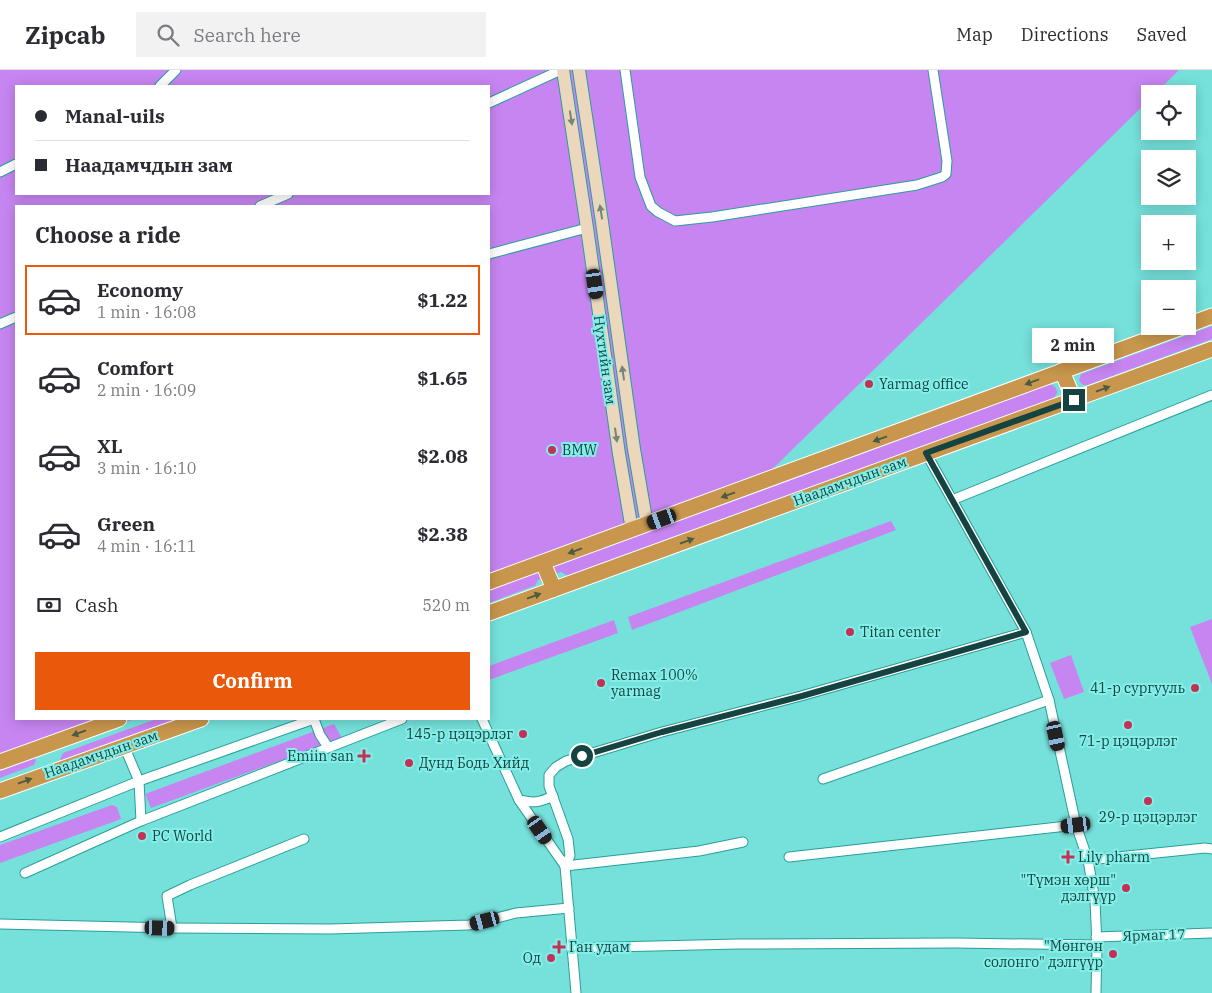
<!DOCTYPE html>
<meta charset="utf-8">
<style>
:root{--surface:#fff;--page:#f2f2f3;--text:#2b2b33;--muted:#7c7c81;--line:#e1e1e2;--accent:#ea580c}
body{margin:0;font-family:"IBM Plex Serif",serif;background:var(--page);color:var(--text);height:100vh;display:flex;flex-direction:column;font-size:19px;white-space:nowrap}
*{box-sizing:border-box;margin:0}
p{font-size:16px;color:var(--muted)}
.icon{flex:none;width:28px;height:28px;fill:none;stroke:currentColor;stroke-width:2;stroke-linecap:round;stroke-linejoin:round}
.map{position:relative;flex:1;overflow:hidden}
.panel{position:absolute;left:15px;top:135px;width:475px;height:515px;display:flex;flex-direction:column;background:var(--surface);border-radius:0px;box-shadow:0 2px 12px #0003}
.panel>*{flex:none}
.guide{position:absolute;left:15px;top:15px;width:475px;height:110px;border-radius:0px;box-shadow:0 2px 12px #0003;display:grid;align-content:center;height:110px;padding:0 20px;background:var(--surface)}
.fabs{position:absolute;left:1141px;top:15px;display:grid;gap:10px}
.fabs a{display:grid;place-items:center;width:55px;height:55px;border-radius:0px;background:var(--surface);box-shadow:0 2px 12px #0003;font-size:25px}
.end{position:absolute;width:22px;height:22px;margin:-11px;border:6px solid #154341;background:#fff;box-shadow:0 0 0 2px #fff}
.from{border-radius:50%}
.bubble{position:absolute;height:35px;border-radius:0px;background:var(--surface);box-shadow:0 2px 12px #0003;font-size:16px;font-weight:800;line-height:35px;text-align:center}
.car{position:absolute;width:15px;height:30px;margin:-15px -8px;border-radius:6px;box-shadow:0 0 4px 1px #0007;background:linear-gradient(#222 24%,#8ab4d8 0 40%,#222 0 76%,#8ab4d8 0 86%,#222 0)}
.guide b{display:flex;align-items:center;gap:18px;height:48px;font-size:19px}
.guide b+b{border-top:1px solid var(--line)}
.guide i{width:12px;height:12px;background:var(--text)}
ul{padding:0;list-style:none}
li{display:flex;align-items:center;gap:15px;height:70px;margin:0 10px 8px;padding:0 10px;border:2px solid transparent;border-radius:0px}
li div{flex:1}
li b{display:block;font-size:19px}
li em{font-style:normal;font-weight:800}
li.active{border-color:var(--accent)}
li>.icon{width:45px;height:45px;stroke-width:1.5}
h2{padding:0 20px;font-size:22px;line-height:60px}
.pay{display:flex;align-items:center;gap:12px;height:55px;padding:0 20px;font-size:19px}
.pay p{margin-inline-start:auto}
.button{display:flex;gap:10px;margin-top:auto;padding:10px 20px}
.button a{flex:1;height:58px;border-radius:0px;background:var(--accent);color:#fff;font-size:20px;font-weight:800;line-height:58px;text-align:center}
header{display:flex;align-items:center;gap:30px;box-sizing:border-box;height:70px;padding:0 25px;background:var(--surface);border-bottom:1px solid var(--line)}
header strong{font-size:24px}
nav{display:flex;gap:28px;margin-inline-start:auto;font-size:18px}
.search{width:350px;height:45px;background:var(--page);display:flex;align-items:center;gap:12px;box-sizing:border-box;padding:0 18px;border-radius:0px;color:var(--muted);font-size:19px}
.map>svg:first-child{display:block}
.green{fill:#c685f1;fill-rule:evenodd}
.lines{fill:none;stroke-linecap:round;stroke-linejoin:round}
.minor-casing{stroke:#299e99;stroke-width:11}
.secondary-casing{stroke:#299e99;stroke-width:14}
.trunk-casing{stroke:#fff;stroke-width:17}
.minor{stroke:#fff;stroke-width:9}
.secondary{stroke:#ead7bc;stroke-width:12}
.trunk{stroke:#c8964c;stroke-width:15}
.oneway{fill:#758678}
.oneway2{fill:#4b5c44}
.route{stroke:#154341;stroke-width:6}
.poi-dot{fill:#c23257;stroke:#84efe8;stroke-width:2}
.labels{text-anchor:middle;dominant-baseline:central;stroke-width:4;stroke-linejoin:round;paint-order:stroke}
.street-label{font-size:14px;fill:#154341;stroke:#84efe8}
.poi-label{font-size:14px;fill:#154341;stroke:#84efe8;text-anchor:start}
</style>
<header>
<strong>Zipcab</strong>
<div class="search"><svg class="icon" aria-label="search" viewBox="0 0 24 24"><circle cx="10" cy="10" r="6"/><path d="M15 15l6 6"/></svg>Search here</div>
<nav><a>Map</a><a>Directions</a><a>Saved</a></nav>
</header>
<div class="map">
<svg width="1212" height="923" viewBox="0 0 1212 923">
<rect width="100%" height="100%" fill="#76e1db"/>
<g class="green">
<path d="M0,0H1179L1155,24H1150V29L745,426L1049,314C1058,316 1060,324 1052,329L568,506L561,502L538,510L535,516L531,517L489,533V136H16V649H135L0,695ZM16,16H489V124H16Z"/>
<path d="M1212,256V269L1088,315C1083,316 1081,314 1079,310L1081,304L1084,303Z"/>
<polygon points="891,451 896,460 632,560 628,547"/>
<polygon points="1212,549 1212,614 1190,557"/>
<polygon points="614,550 618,563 489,610 489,596"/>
<polygon points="1071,585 1084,622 1064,629 1050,593"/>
<polygon points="156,649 176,649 63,691 60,690 63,683"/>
<polygon points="334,654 342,668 151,738 145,724"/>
<polygon points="34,687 36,690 34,695 0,708 0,699"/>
<polygon points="112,735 117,737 121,749 0,793 0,775"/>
</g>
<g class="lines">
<g class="minor-casing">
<g id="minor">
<polyline points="625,0 640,107 651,136 658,142 675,151 712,147 917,115 942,107 946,104 947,91 933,0"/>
<polyline points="160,16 176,0"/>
<polyline points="489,33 561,0"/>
<polyline points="0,102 16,94"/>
<polyline points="260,136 288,124"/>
<polyline points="489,184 587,158"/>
<polyline points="0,254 16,247"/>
<polyline points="926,383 1026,562 1049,630 1076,755 1088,790 1095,831 1097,875 1096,923"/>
<polyline points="952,430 1212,325"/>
<polyline points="314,649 320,665 328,677"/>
<polyline points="482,649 519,730 565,796 576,923"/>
<polyline points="124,676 139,711 141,751"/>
<polyline points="823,709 1049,630"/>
<path d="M519,730C533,733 539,733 553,726"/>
<polyline points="0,767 139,711 314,649"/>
<polyline points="789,787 1076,755"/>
<polyline points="1088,790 1205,778 1212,779"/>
<polyline points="565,796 570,786 568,769 549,716 549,705 556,697 566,691 662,662 801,626 1026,562"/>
<polyline points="565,796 699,781 743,772"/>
<polyline points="25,803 141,751 402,649"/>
<polyline points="0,854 172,858 330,859 469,855 516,843 569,838"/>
<polyline points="172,858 167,826 190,815 304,769"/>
<polyline points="1096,867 1212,863"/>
<polyline points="571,878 738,874 956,873 1097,875"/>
</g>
</g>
<g class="secondary-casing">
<g id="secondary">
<polyline points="563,0 587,158 619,384 632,460"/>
<polyline points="579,0 602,152 634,379 647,455"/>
</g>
</g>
<g class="trunk-casing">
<g id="trunk">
<polyline points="1188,255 1212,246"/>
<polyline points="1062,301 1074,330"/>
<polyline points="543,493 554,519"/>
<polyline points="489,512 1185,256"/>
<polyline points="489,543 1212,279"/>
<polyline points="0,692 119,649"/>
<polyline points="0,721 201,649"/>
</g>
</g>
<use href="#minor" class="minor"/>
<use href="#secondary" class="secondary"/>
<use href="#trunk" class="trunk"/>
</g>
<defs><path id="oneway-solid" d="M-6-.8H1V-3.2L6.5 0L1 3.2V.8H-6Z" transform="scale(1.25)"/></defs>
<g class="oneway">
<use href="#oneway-solid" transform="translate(571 48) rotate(81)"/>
<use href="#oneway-solid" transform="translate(601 142) rotate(-99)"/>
<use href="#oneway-solid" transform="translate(623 303) rotate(-98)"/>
<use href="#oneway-solid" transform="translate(616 365) rotate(82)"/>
</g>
<g class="oneway2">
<use href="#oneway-solid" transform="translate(1032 312) rotate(160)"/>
<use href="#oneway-solid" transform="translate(1103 319) rotate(-20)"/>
<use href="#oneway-solid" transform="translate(880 369) rotate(160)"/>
<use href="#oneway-solid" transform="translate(728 425) rotate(160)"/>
<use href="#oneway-solid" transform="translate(687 471) rotate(-20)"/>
<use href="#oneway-solid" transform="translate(575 481) rotate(160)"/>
<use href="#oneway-solid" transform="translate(534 526) rotate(-20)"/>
<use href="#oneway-solid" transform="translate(79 663) rotate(160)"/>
<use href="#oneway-solid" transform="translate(25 711) rotate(-20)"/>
</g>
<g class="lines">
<polyline class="route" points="582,686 662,662 802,626 1026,562 926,383 1074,330"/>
</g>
<g class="poi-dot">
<circle cx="869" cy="314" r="5"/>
<circle cx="552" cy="380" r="5"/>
<circle cx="850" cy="562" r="5"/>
<circle cx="601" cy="613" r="5"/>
<circle cx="1195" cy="618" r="5"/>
<circle cx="1128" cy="655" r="5"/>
<circle cx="523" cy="664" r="5"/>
<path d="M361.5 678.5h5v5h5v5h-5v5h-5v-5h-5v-5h5z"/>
<circle cx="409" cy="693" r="5"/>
<circle cx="1148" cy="731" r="5"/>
<circle cx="142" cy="766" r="5"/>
<path d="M1065.5 779.5h5v5h5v5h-5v5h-5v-5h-5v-5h5z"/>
<circle cx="1126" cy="818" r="5"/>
<path d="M556.5 869.5h5v5h5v5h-5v5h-5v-5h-5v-5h5z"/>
<circle cx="1113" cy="884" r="5"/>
<circle cx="551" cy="888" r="5"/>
</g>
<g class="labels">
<g class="street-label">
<text transform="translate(605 290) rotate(82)">Нүхтийн зам</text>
<text transform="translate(850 411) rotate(-20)">Наадамчдын зам</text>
<text transform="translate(101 684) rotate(-19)">Наадамчдын зам</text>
<text transform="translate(1154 865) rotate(-2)">Ярмаг 17</text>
</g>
<g class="poi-label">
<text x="879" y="314">Yarmag office</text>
<text x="562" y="380">BMW</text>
<text x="860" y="562">Titan center</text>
<text x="611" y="605">Remax 100%<tspan x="611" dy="16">yarmag</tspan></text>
<text x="1185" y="618" text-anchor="end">41-р сургууль</text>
<text x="513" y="664" text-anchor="end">145-р цэцэрлэг</text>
<text x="1128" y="671" text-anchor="middle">71-р цэцэрлэг</text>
<text x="354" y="686" text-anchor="end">Emiin san</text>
<text x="419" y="693">Дунд Бодь Хийд</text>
<text x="1148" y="747" text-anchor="middle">29-р цэцэрлэг</text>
<text x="152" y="766">PC World</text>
<text x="1078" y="787">Lily pharm</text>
<text x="1116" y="810" text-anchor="end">"Түмэн хөрш"<tspan x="1116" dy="16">дэлгүүр</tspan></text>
<text x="1103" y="876" text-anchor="end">"Мөнгөн<tspan x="1103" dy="16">солонго" дэлгүүр</tspan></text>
<text x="569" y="877">Ган удам</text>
<text x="541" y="888" text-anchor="end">Од</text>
</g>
</g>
</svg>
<div class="fabs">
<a><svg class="icon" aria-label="locate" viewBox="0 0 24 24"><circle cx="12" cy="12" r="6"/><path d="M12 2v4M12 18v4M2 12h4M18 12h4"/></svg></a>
<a><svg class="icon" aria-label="layers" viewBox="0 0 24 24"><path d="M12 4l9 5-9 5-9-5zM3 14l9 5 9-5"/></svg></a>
<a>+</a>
<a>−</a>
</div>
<i class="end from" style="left:582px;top:686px"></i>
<i class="end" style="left:1074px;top:330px"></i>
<div class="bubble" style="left:1032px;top:258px;width:82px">2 min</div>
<i class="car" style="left:595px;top:214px;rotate:172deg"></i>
<i class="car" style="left:662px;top:449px;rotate:250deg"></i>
<i class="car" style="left:1056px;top:666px;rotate:168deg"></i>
<i class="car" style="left:1076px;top:755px;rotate:263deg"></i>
<i class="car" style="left:540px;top:760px;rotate:145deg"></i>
<i class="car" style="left:485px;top:851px;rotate:255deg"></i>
<i class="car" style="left:160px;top:858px;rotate:92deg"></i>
<div class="guide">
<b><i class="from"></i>Manal-uils</b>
<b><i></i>Наадамчдын зам</b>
</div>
<section class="panel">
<h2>Choose a ride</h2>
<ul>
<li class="active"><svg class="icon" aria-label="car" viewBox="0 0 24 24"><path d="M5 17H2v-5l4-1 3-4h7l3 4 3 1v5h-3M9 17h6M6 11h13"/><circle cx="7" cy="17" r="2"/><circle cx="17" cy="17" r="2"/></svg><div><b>Economy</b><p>1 min · 16:08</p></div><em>$1.22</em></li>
<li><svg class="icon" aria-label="car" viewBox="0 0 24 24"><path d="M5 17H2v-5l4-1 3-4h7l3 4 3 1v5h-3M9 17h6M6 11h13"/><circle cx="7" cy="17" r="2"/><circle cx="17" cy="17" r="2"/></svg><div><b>Comfort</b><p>2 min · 16:09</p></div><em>$1.65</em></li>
<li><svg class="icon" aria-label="car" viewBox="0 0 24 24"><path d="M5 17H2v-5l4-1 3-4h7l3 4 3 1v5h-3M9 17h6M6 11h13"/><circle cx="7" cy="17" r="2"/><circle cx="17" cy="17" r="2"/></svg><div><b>XL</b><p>3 min · 16:10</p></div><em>$2.08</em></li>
<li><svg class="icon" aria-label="car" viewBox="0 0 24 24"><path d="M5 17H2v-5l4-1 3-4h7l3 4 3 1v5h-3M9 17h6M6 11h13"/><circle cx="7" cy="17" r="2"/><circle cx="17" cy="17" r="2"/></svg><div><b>Green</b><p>4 min · 16:11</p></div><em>$2.38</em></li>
</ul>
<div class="pay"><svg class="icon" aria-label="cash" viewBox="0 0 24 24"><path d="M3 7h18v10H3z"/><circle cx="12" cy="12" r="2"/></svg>Cash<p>520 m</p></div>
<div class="button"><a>Confirm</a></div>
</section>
</div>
